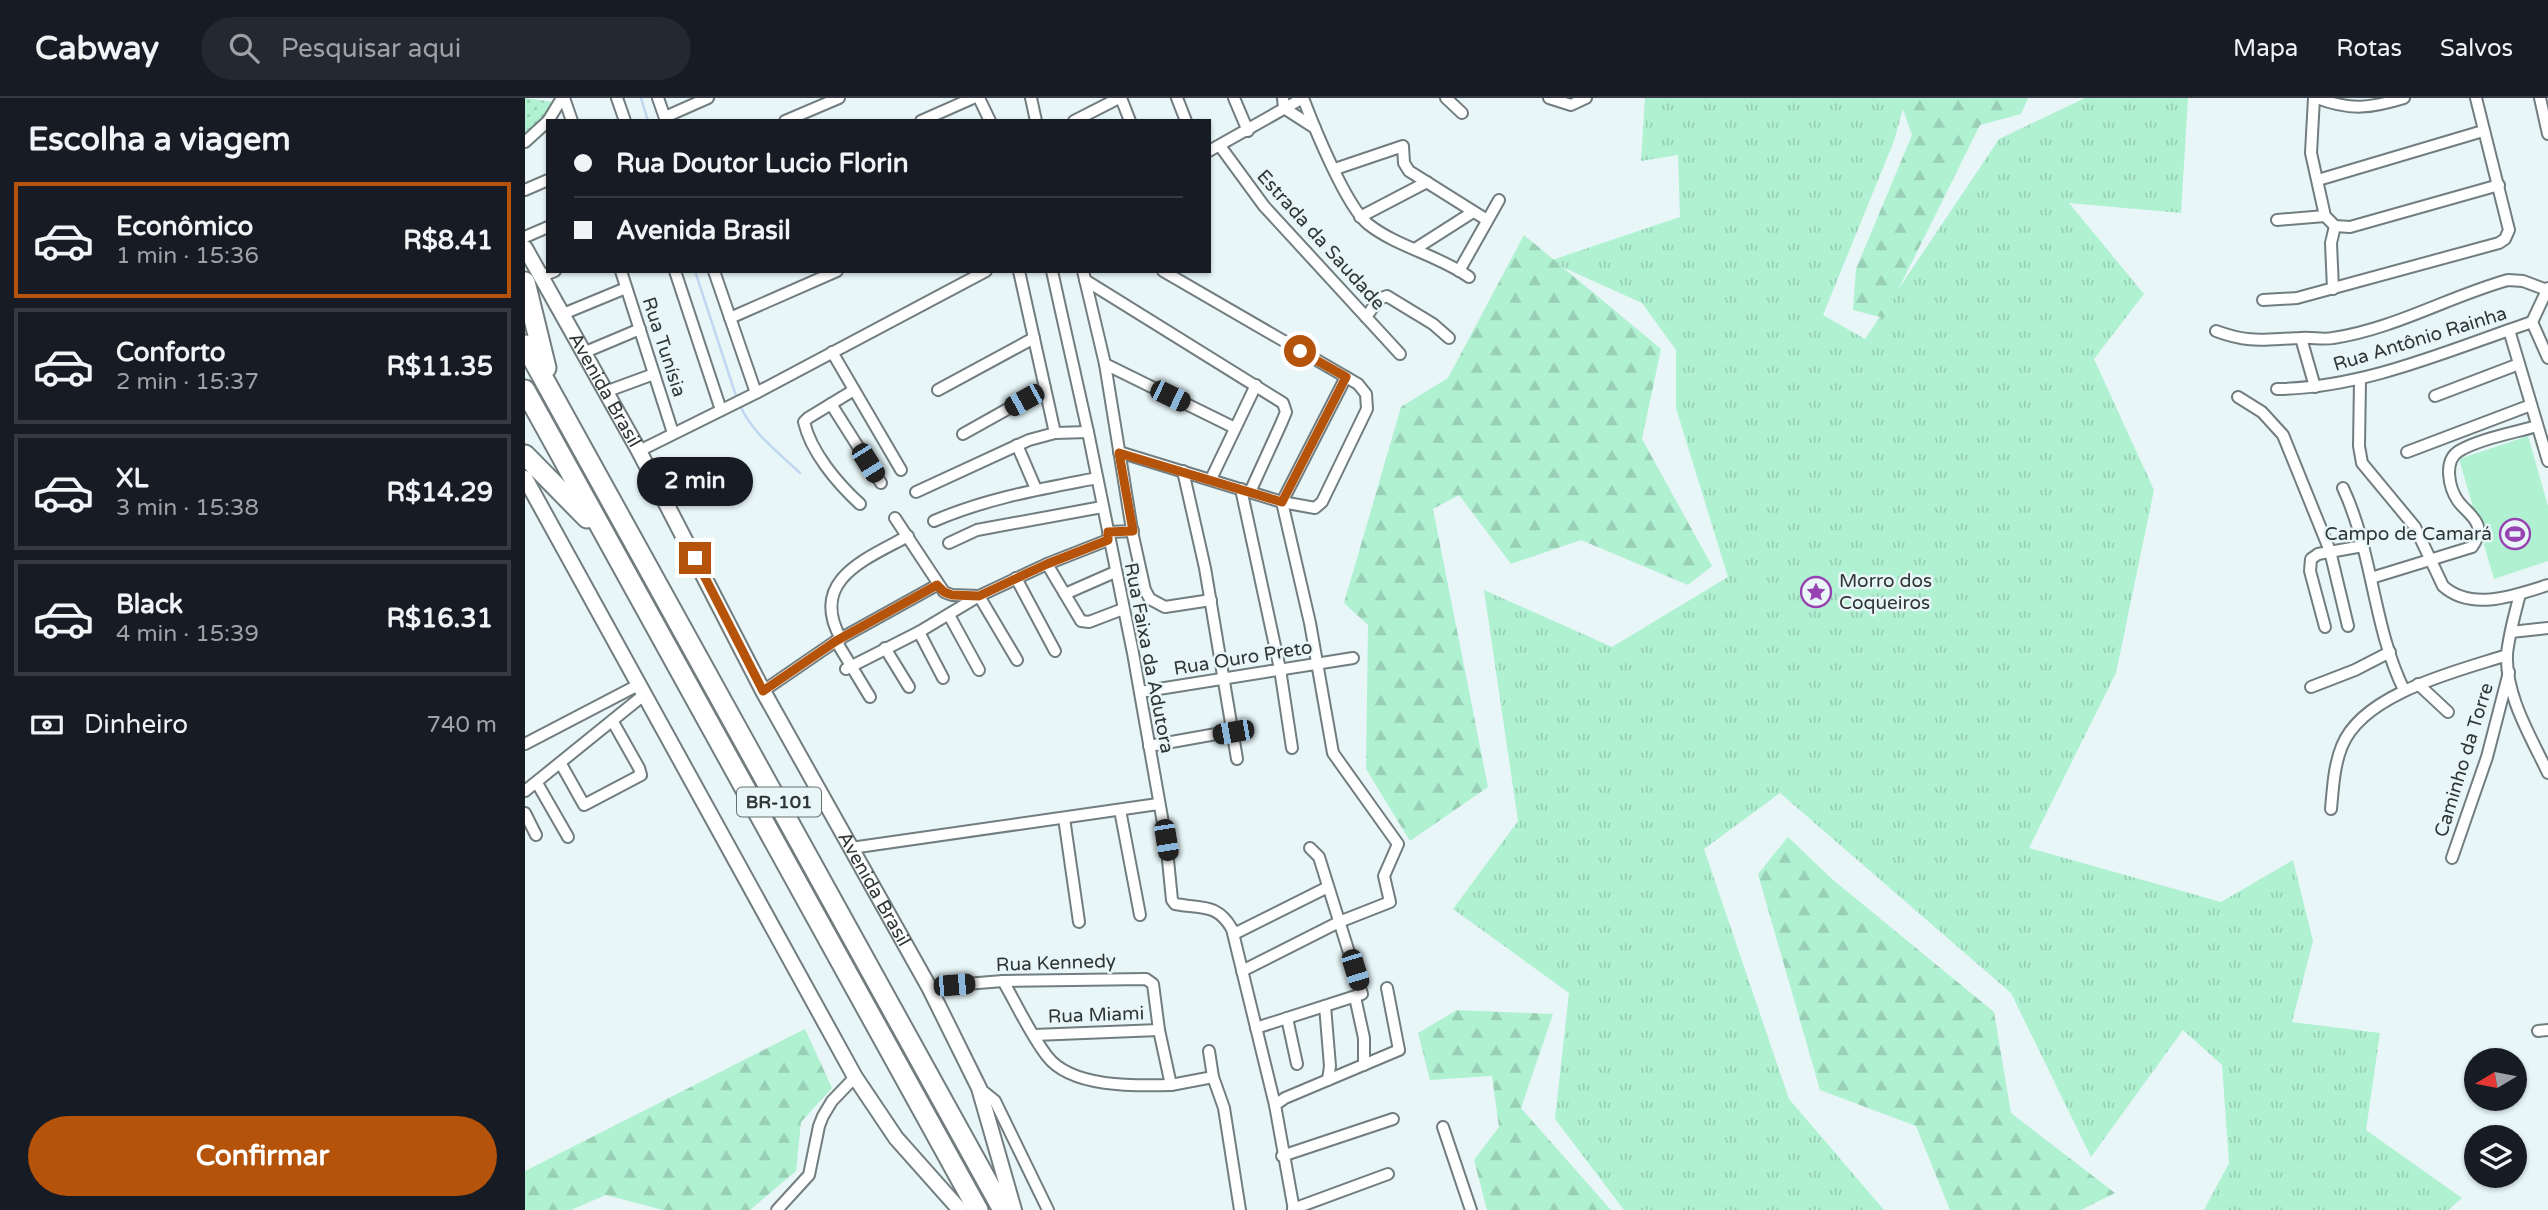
<!DOCTYPE html>
<html lang="pt">
<meta charset="utf-8">
<style>
:root{--surface:#171b24;--page:#242831;--text:#f1f3f6;--muted:#9ea1a6;--line:#363941;--accent:#b45309}
body{margin:0;font-family:"Varela Round",sans-serif;background:var(--page);color:var(--text);height:100vh;display:flex;flex-direction:column;font-size:26px;white-space:nowrap}
*{box-sizing:border-box;margin:0}
p{font-size:23px;color:var(--muted)}
.icon{flex:none;width:38px;height:38px;fill:none;stroke:currentColor;stroke-width:2;stroke-linecap:round;stroke-linejoin:round}
.map{position:relative;flex:1;overflow:hidden}
.sheet{display:flex;flex-direction:column;background:var(--surface);width:525px}
.sheet>*{flex:none}
.top-card{position:absolute;left:21px;top:21px;width:665px;height:154px;border-radius:0px;box-shadow:0 2px 5px #0004;display:grid;align-content:center;height:154px;padding:0 28px;background:var(--surface)}
.needle{width:46px;rotate:260deg}
.fabs{position:absolute;left:1939px;top:950px;display:grid;gap:14px}
.fabs a{display:grid;place-items:center;width:63px;height:63px;border-radius:50%;background:var(--surface);box-shadow:0 2px 5px #0004;font-size:35px}
.end{position:absolute;width:32px;height:32px;margin:-16px;border:9px solid #b45309;background:#fff;box-shadow:0 0 0 4px #fff}
.from{border-radius:50%}
.bubble{position:absolute;height:49px;border-radius:24px;background:var(--surface);box-shadow:0 2px 5px #0004;font-size:23px;font-weight:700;line-height:49px;text-align:center}
.car{position:absolute;width:21px;height:42px;margin:-21px -10px;border-radius:9px;box-shadow:0 0 5px 2px #0007;background:linear-gradient(#222 24%,#8ab4d8 0 40%,#222 0 76%,#8ab4d8 0 86%,#222 0)}
.top-card b{display:flex;align-items:center;gap:24px;height:66px;font-size:26px}
.top-card b+b{border-top:2px solid var(--line)}
.top-card i{width:18px;height:18px;background:var(--text)}
ul{padding:0;list-style:none}
li{display:flex;align-items:center;gap:21px;height:116px;margin:0 14px 10px;padding:0 14px;border:4px solid var(--line);border-radius:0px}
li div{flex:1}
li b{display:block;font-size:26px}
li em{font-style:normal;font-weight:700}
li.selected{border-color:var(--accent)}
li>.icon{width:63px;height:63px;stroke-width:1.5}
h2{padding:0 28px;font-size:32px;line-height:84px}
.pay{display:flex;align-items:center;gap:18px;height:77px;padding:0 28px;font-size:26px}
.pay p{margin-inline-start:auto}
.button{display:flex;gap:14px;margin-top:auto;padding:14px 28px}
.button a{flex:1;height:80px;border-radius:42px;background:var(--accent);color:#fff;font-size:28px;font-weight:700;line-height:80px;text-align:center}
header{display:flex;align-items:center;gap:42px;box-sizing:border-box;height:98px;padding:0 35px;background:var(--surface);border-bottom:2px solid var(--line)}
header strong{font-size:33px}
nav{display:flex;gap:38px;margin-inline-start:auto;font-size:24px}
.search{width:490px;height:63px;background:var(--page);display:flex;align-items:center;gap:18px;box-sizing:border-box;padding:0 24px;border-radius:38px;color:var(--muted);font-size:26px}
main{display:flex;flex:1;min-height:0}
.map>svg:first-child{display:block}
.grass{fill:url(#grass-tufts)}
.forest{fill:url(#forest-firs)}
.park{fill:url(#park-dots)}
.pitch{fill:#b0f1d2}
.lines{fill:none;stroke-linecap:round;stroke-linejoin:round}
.stream{stroke:#c0d7f1;stroke-width:2.5}
.minor-casing{stroke:#717d7f;stroke-width:14}
.tertiary-casing{stroke:#717d7f;stroke-width:18}
.motorway-casing{stroke:#717d7f;stroke-width:23}
.minor{stroke:#fff;stroke-width:10}
.tertiary{stroke:#fff;stroke-width:14}
.motorway{stroke:#fff;stroke-width:19}
.route{stroke:#b45309;stroke-width:9}
.labels{text-anchor:middle;dominant-baseline:central;stroke-width:5;stroke-linejoin:round;paint-order:stroke}
.shield{fill:#e8f6f8;stroke:#676f70;stroke-width:2}
.shield-label{font-size:18px;font-weight:bold;fill:#303536}
.street-label{font-size:19px;fill:#303536;stroke:#e8f6f8}
.poi-label{font-size:19px;fill:#303536;stroke:#e8f6f8;text-anchor:end}
</style>
<header>
<strong>Cabway</strong>
<div class="search"><svg class="icon" aria-label="search" viewBox="0 0 24 24"><circle cx="10" cy="10" r="6"/><path d="M15 15l6 6"/></svg>Pesquisar aqui</div>
<nav><a>Mapa</a><a>Rotas</a><a>Salvos</a></nav>
</header>
<main>
<section class="sheet">
<h2>Escolha a viagem</h2>
<ul>
<li class="selected"><svg class="icon" aria-label="car" viewBox="0 0 24 24"><path d="M5 17H2v-5l4-1 3-4h7l3 4 3 1v5h-3M9 17h6M6 11h13"/><circle cx="7" cy="17" r="2"/><circle cx="17" cy="17" r="2"/></svg><div><b>Econômico</b><p>1 min · 15:36</p></div><em>R$8.41</em></li>
<li><svg class="icon" aria-label="car" viewBox="0 0 24 24"><path d="M5 17H2v-5l4-1 3-4h7l3 4 3 1v5h-3M9 17h6M6 11h13"/><circle cx="7" cy="17" r="2"/><circle cx="17" cy="17" r="2"/></svg><div><b>Conforto</b><p>2 min · 15:37</p></div><em>R$11.35</em></li>
<li><svg class="icon" aria-label="car" viewBox="0 0 24 24"><path d="M5 17H2v-5l4-1 3-4h7l3 4 3 1v5h-3M9 17h6M6 11h13"/><circle cx="7" cy="17" r="2"/><circle cx="17" cy="17" r="2"/></svg><div><b>XL</b><p>3 min · 15:38</p></div><em>R$14.29</em></li>
<li><svg class="icon" aria-label="car" viewBox="0 0 24 24"><path d="M5 17H2v-5l4-1 3-4h7l3 4 3 1v5h-3M9 17h6M6 11h13"/><circle cx="7" cy="17" r="2"/><circle cx="17" cy="17" r="2"/></svg><div><b>Black</b><p>4 min · 15:39</p></div><em>R$16.31</em></li>
</ul>
<div class="pay"><svg class="icon" aria-label="cash" viewBox="0 0 24 24"><path d="M3 7h18v10H3z"/><circle cx="12" cy="12" r="2"/></svg>Dinheiro<p>740 m</p></div>
<div class="button"><a>Confirmar</a></div>
</section>
<div class="map">
<svg width="2023" height="1112" viewBox="0 0 2023 1112">
<defs>
<pattern id="grass-tufts" width="24" height="20" patternUnits="userSpaceOnUse" patternTransform="scale(1.75)"><rect width="24" height="20" fill="#b0f1d2"/><path d="M3 7l-1-3M5 7V3M7 7l1-3M15 17l-1-3M17 17v-4M19 17l1-3" fill="none" stroke="#98cfb5"/></pattern>
<pattern id="forest-firs" width="22" height="20" patternUnits="userSpaceOnUse" patternTransform="scale(1.75)"><rect width="22" height="20" fill="#b0f1d2"/><path d="M5 1l3.5 6h-7zM16 11l3.5 6h-7z" fill="#98cfb5"/></pattern>
<pattern id="park-dots" width="8" height="8" patternUnits="userSpaceOnUse" patternTransform="scale(1.75)"><rect width="8" height="8" fill="#b0f1d2"/><path d="M2 2h.1M6 6h.1" fill="none" stroke="#98cfb5" stroke-width="1.8" stroke-linecap="round"/></pattern>
</defs>
<rect width="100%" height="100%" fill="#e8f6f8"/>
<polygon class="grass" points="1120,0 1381,0 1369,43 1298,217 1340,241 1474,41 1560,0 1663,0 1656,115 1544,105 1619,196 1569,261 1629,392 1591,575 1504,750 1696,804 1768,762 1788,843 1767,924 1855,935 1841,1032 1937,1100 1923,1112 1679,1112 1704,1065 1697,967 1658,932 1566,1059 1486,895 1255,695 1179,751 1264,1001 1359,1112 1099,1112 1030,1021 1044,895 928,811 993,723 959,492 1087,549 1203,479 1151,310 1151,252 1117,205 1024,163 1155,119 1153,57 1116,63"/>
<g class="forest">
<polygon points="1374,0 1503,0 1496,16 1455,27 1359,220 1328,212 1331,171 1387,37"/>
<polygon points="999,137 1136,251 1117,341 1187,468 1163,487 1056,442 986,466 934,397 908,411 963,689 885,743 841,671 843,527 819,505 876,309 923,280"/>
<polygon points="1263,739 1307,781 1469,914 1486,1015 1590,1095 1556,1112 1425,1112 1391,1028 1295,992 1233,776"/>
<polygon points="932,912 1028,916 996,1010 1086,1112 962,1112 949,1062 974,1029 967,978 905,982 893,935"/>
<polygon points="280,931 307,990 276,1024 271,1073 225,1112 138,1112 81,1097 46,1112 0,1112 0,1073"/>
</g>
<polygon class="park" points="0,0 28,4 23,17 0,34"/>
<polygon class="pitch" points="2003,338 2023,408 2023,463 1969,481 1934,361"/>
<g class="lines">
<g class="stream">
<polyline points="116,0 123,23"/>
<polyline points="170,173 212,301"/>
<path d="M215,307C226,334 254,355 275,375"/>
</g>
<g class="minor-casing">
<g id="minor">
<polyline points="39,0 47,23"/>
<polyline points="92,0 100,23"/>
<polyline points="133,0 141,23"/>
<polyline points="454,0 465,23"/>
<polyline points="506,0 511,23"/>
<polyline points="596,0 605,23"/>
<polyline points="652,0 661,23"/>
<polyline points="709,0 723,33"/>
<polyline points="758,0 759,10 790,30"/>
<path d="M778,0C789,29 821,108 843,126C872,149 913,157 944,179"/>
<polyline points="921,0 937,15"/>
<polyline points="1024,0 1046,7 1061,0"/>
<polyline points="1789,0 1786,55 1800,118 1810,128 1825,129 1974,87"/>
<path d="M1792,0C1826,13 1846,10 1879,0"/>
<polyline points="2015,0 2023,36"/>
<polyline points="140,19 183,0"/>
<polyline points="23,23 37,0"/>
<polyline points="260,23 314,0"/>
<polyline points="396,23 448,0"/>
<polyline points="549,23 594,0"/>
<polyline points="0,44 23,23"/>
<polyline points="695,48 739,108 875,256"/>
<polyline points="684,53 778,0"/>
<polyline points="810,71 878,48 879,65 884,73 962,122"/>
<polyline points="1793,82 1958,33"/>
<polyline points="0,92 23,82"/>
<polyline points="835,119 902,84"/>
<polyline points="1752,122 1800,118"/>
<polyline points="0,139 23,129"/>
<polyline points="890,151 948,114"/>
<polyline points="96,173 148,335"/>
<polyline points="150,173 196,312"/>
<polyline points="189,173 231,295"/>
<polyline points="494,173 530,335"/>
<path d="M527,173L563,334L608,555L641,742L647,802L650,806C677,811 692,805 707,831L750,1007"/>
<polyline points="558,173 580,266 608,438 620,492 625,501 640,509 686,502"/>
<polyline points="934,173 974,102"/>
<polyline points="17,178 30,173"/>
<polyline points="560,182 758,305 761,314 756,326 725,394"/>
<polyline points="1808,191 1806,145 1810,128"/>
<polyline points="1738,202 1772,200 1974,145 1980,141 1984,132 1951,0"/>
<polyline points="38,216 101,190"/>
<polyline points="841,219 854,201 862,198 908,226 924,240"/>
<polyline points="205,220 312,173"/>
<polyline points="2007,224 2023,260"/>
<polyline points="2007,224 2023,190"/>
<polyline points="1984,232 2023,363"/>
<path d="M1691,233C1726,246 1740,241 1776,240C1787,239 1798,242 1808,240C1869,231 1925,198 1983,182L1998,183L2022,192"/>
<polyline points="1776,240 1790,289"/>
<polyline points="307,254 376,372"/>
<polyline points="58,255 115,231"/>
<polyline points="580,266 710,330"/>
<path d="M1835,282L1834,348L1837,365L1890,429L1918,488C1947,514 1991,497 2023,487"/>
<path d="M1752,291C1840,290 1924,252 2007,224"/>
<path d="M329,292L283,320L279,324C286,354 312,385 335,406"/>
<polyline points="413,292 509,240"/>
<polyline points="80,294 129,276"/>
<polyline points="1910,298 1994,266"/>
<polyline points="1713,299 1737,314 1758,337 1805,453 1823,528"/>
<polyline points="306,306 356,385"/>
<polyline points="438,336 520,290"/>
<polyline points="492,347 511,391"/>
<polyline points="114,353 231,295 461,173"/>
<polyline points="594,354 757,404 790,410 797,404 842,311 841,296 833,286 638,173"/>
<polyline points="1882,354 2006,307"/>
<polyline points="658,373 680,470 712,661"/>
<polyline points="686,381 731,287"/>
<path d="M1818,390C1848,454 1848,529 1879,592"/>
<polyline points="716,391 755,571 767,650"/>
<polyline points="391,394 504,342 530,335 563,334"/>
<polyline points="370,420 419,494 427,497 454,498 492,562"/>
<path d="M409,423C462,400 516,391 572,380"/>
<polyline points="583,434 608,433"/>
<polyline points="424,445 452,432 577,409"/>
<polyline points="522,466 556,523 564,524 598,511"/>
<polyline points="491,480 530,553"/>
<path d="M1846,480L1947,449C1964,425 1943,417 1933,403C1924,390 1918,363 1934,353C1954,341 1988,335 2012,328"/>
<polyline points="540,496 590,474"/>
<path d="M1995,496C1990,515 1984,536 1982,556C1980,597 2006,639 2023,675"/>
<polyline points="424,517 454,572"/>
<polyline points="1800,529 1785,473 1786,461 1793,456 1838,448"/>
<polyline points="394,534 418,580"/>
<polyline points="1986,534 2023,530"/>
<path d="M316,541C283,482 341,461 383,438"/>
<polyline points="311,543 345,599"/>
<polyline points="360,550 384,589"/>
<polyline points="321,571 394,534 454,498 522,466 583,442"/>
<polyline points="1893,586 1923,614"/>
<polyline points="1786,589 1830,572 1865,554"/>
<polyline points="238,593 311,543 412,487"/>
<polyline points="615,594 828,560"/>
<polyline points="0,646 115,586"/>
<polyline points="624,648 708,633"/>
<polyline points="36,666 59,707 116,677 114,670 88,624"/>
<polyline points="12,685 43,739"/>
<polyline points="0,693 120,596"/>
<path d="M1806,711C1808,690 1809,667 1817,648C1838,595 1933,573 1982,557"/>
<polyline points="595,712 615,817"/>
<polyline points="0,715 11,737"/>
<polyline points="539,720 554,824"/>
<polyline points="326,750 633,706"/>
<polyline points="1927,760 1962,659 1984,574"/>
<polyline points="709,836 803,789"/>
<polyline points="717,873 814,824 865,804 859,778 873,746 808,655 785,525 757,404 821,279"/>
<path d="M478,883C492,907 505,936 522,958C546,990 611,988 646,987"/>
<polyline points="404,889 478,883 621,881 628,886 634,932 646,987 688,979"/>
<polyline points="830,899 839,940 839,967"/>
<polyline points="800,908 805,968 803,982"/>
<polyline points="762,920 772,966"/>
<polyline points="731,930 837,896 794,759 785,750"/>
<polyline points="2013,933 2023,932"/>
<polyline points="509,937 634,932"/>
<polyline points="684,953 688,979 699,1010 715,1112"/>
<polyline points="454,990 470,1003 523,1112"/>
<polyline points="918,1029 946,1112"/>
<polyline points="757,1058 868,1021"/>
<polyline points="768,1111 863,1076"/>
<polyline points="252,1112 284,1077 294,1028 298,1018 307,1003 330,979"/>
<polyline points="769,1112 750,1007 760,1000 874,952 862,890"/>
</g>
</g>
<g class="tertiary-casing">
<g id="tertiary">
<path id="s1" d="M0,150L114,353L238,593L404,889L454,990L489,1112"/>
<polyline points="0,380 330,979 371,1040 435,1112"/>
</g>
</g>
<g class="motorway-casing">
<g id="motorway">
<polyline points="0,184 21,270"/>
<polyline points="0,247 478,1112"/>
<polyline points="0,292 453,1112"/>
<polyline points="0,357 62,420"/>
</g>
</g>
<use href="#minor" class="minor"/>
<use href="#tertiary" class="tertiary"/>
<use href="#motorway" class="motorway"/>
</g>
<g class="lines">
<polyline class="route" points="170,460 238,593 311,543 412,487 419,494 427,497 454,498 522,466 583,442 583,434 608,433 594,355 757,404 821,279 775,253"/>
</g>
<defs>
<g id="stadium-ring" transform="scale(1.575)"><circle r="9.5" fill="#e8f6f8" stroke="#9642b0" stroke-width="1.5"/><path d="M0-5a6.5 5 0 1 0 0 10a6.5 5 0 1 0 0-10ZM-3.5-1.8h7v3.6h-7Z" fill="#9642b0"/></g>
<g id="sight-ring" transform="scale(1.575)"><circle r="9.5" fill="#e8f6f8" stroke="#9642b0" stroke-width="1.5"/><path d="M0-6L1.8-2.2L6-1.7L2.9 1.2L3.7 5.4L0 3.3L-3.7 5.4L-2.9 1.2L-6-1.7L-1.8-2.2Z" fill="#9642b0"/></g>
</defs>
<g fill-rule="evenodd">
<use href="#stadium-ring" x="1990" y="436"/>
<use href="#sight-ring" x="1291" y="494"/>
</g>
<g class="labels">
<rect class="shield" x="212" y="689.5" width="84" height="29" rx="5"/>
<g class="shield-label">
<text x="254" y="704">BR-101</text>
</g>
<g class="street-label">
<text transform="translate(796 142) rotate(48)">Estrada da Saudade</text>
<text transform="translate(1895 241) rotate(-17)">Rua Antônio Rainha</text>
<text transform="translate(139 249) rotate(72)">Rua Tunísia</text>
<text stroke="none"><textPath href="#s1" startOffset="163">Avenida Brasil</textPath></text>
<text transform="translate(624 560) rotate(79)">Rua Faixa da Adutora</text>
<text transform="translate(718 560) rotate(-9)">Rua Ouro Preto</text>
<text transform="translate(1939 662) rotate(-73)">Caminho da Torre</text>
<text stroke="none"><textPath href="#s1" startOffset="730">Avenida Brasil</textPath></text>
<text transform="translate(531 865) rotate(-2)">Rua Kennedy</text>
<text transform="translate(571 917) rotate(-2)">Rua Miami</text>
</g>
<g class="poi-label">
<text x="1967" y="436">Campo de Camará</text>
<text x="1314" y="483" text-anchor="start">Morro dos<tspan x="1314" dy="22">Coqueiros</tspan></text>
</g>
</g>
</svg>
<div class="fabs">
<a><svg class="needle" viewBox="-14 -14 28 28"><path d="M0-13l5 13h-10z" fill="#e53935"/><path d="M0 13l5-13h-10z" fill="#9ea1a6"/></svg></a>
<a><svg class="icon" aria-label="layers" viewBox="0 0 24 24"><path d="M12 4l9 5-9 5-9-5zM3 14l9 5 9-5"/></svg></a>
</div>
<i class="end from" style="left:775px;top:253px"></i>
<i class="end" style="left:170px;top:460px"></i>
<div class="bubble" style="left:112px;top:359px;width:116px">2 min</div>
<i class="car" style="left:645px;top:298px;rotate:116deg"></i>
<i class="car" style="left:499px;top:302px;rotate:241deg"></i>
<i class="car" style="left:343px;top:365px;rotate:148deg"></i>
<i class="car" style="left:708px;top:634px;rotate:260deg"></i>
<i class="car" style="left:641px;top:742px;rotate:171deg"></i>
<i class="car" style="left:830px;top:872px;rotate:163deg"></i>
<i class="car" style="left:429px;top:887px;rotate:85deg"></i>
<div class="top-card">
<b><i class="from"></i>Rua Doutor Lucio Florin</b>
<b><i></i>Avenida Brasil</b>
</div>
</div>
</main>
